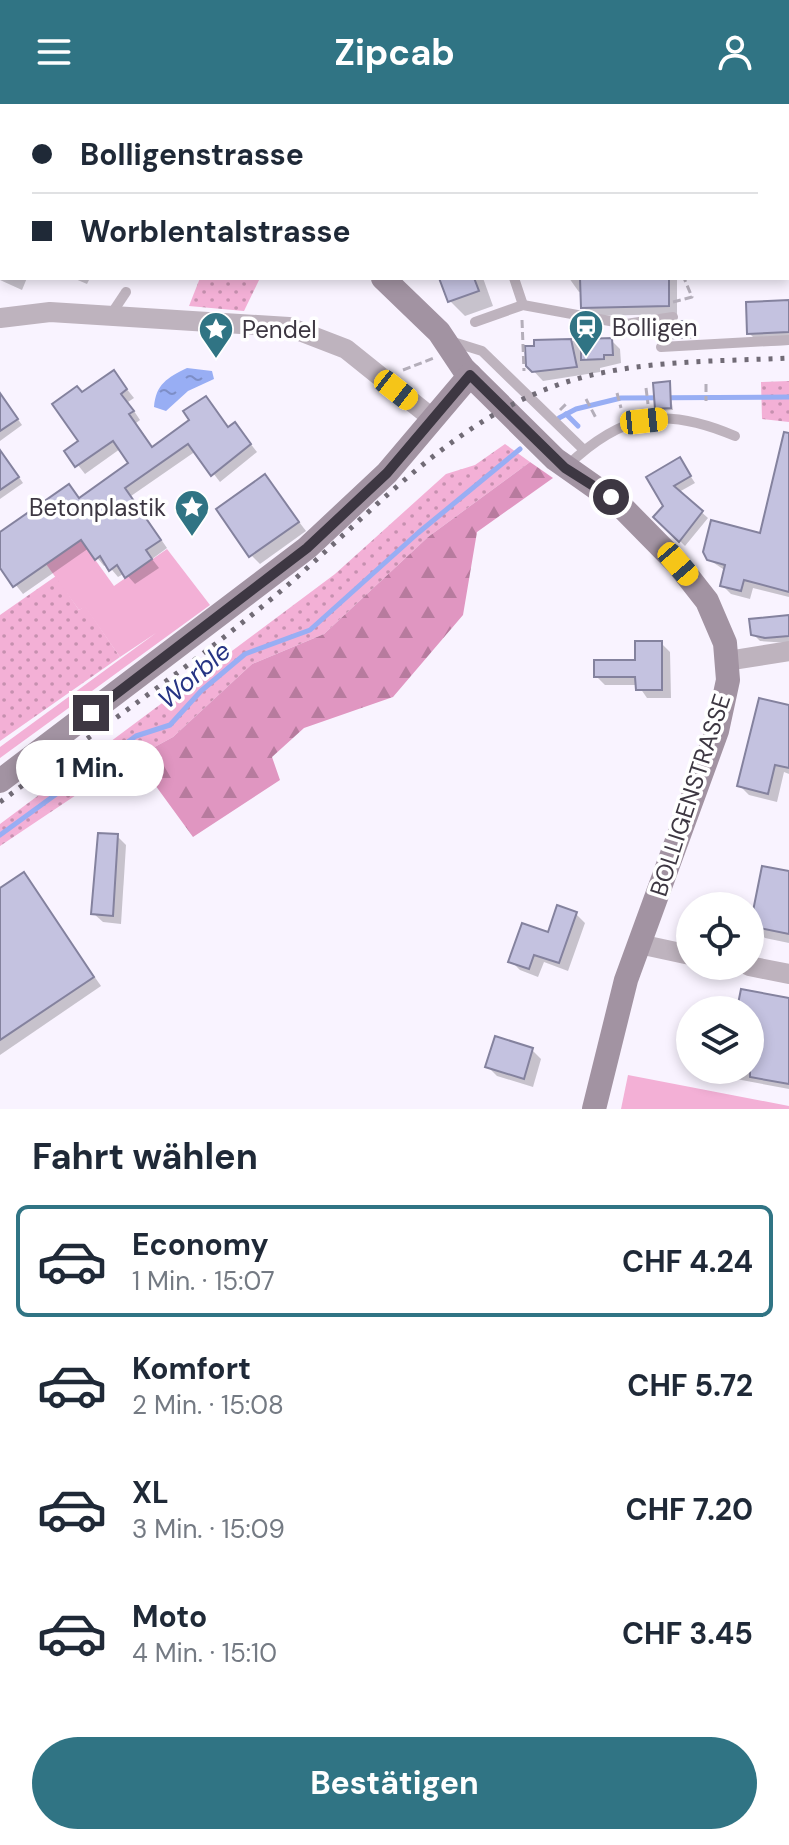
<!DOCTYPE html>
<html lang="de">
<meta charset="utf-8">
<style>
:root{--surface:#fff;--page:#f6f6f7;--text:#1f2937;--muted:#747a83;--line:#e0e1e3;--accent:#307484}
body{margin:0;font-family:"DM Sans",sans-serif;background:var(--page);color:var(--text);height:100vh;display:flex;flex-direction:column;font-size:30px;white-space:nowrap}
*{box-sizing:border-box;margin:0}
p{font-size:26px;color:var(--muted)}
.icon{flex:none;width:44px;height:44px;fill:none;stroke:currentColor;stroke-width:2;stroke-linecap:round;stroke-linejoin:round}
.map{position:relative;height:1005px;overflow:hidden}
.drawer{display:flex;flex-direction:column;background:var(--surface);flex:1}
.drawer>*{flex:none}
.banner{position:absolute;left:0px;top:0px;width:790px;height:176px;box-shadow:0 4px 12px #0003;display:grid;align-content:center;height:176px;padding:0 32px;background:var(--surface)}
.buttons{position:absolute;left:676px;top:788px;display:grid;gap:16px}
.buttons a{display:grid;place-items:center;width:88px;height:88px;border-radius:50%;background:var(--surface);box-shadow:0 4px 12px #0003;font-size:40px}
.end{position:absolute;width:36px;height:36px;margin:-18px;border:10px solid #3d3742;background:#fff;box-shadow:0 0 0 4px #fff}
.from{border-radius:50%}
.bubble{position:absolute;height:56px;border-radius:28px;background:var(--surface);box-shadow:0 4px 12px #0003;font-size:26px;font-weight:700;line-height:56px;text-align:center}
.car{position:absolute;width:24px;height:48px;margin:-24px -12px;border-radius:10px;box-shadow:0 0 6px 2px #0007;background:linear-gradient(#f5c518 24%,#345 0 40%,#f5c518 0 76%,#345 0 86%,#f5c518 0)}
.banner b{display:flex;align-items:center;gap:28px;height:76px;font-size:30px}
.banner b+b{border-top:2px solid var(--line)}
.banner i{width:20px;height:20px;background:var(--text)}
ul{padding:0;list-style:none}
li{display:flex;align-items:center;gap:24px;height:112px;margin:0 16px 12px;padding:0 16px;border:4px solid transparent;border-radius:12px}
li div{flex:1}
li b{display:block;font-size:30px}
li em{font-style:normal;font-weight:700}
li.selected{border-color:var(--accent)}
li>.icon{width:72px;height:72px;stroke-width:1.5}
h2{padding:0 32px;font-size:36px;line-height:96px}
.primary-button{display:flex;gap:16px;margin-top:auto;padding:16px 32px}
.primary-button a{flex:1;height:92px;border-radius:48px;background:var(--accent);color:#fff;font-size:32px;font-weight:700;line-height:92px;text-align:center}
header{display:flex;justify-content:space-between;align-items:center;height:104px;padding:0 32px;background:var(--accent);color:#fff;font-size:36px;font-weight:700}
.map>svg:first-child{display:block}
.grass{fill:url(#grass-dots)}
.forest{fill:url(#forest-firs)}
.pitch{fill:#f3b0d6}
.water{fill:url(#water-ripples)}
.shadow{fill:#0003}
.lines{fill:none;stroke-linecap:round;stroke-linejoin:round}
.stream{stroke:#98aef4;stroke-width:5}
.building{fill:#c4c2e0;stroke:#84829e;stroke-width:2}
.path{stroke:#b4aeba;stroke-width:3;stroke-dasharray:8 4;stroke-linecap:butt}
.service{stroke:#beb3be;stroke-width:10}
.minor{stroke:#beb3be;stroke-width:20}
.secondary{stroke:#a293a2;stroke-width:24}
.rail{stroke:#716b76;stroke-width:5;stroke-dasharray:4 8;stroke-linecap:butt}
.route{stroke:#3d3742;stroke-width:10}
.labels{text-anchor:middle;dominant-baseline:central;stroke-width:7;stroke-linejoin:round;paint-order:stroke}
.poi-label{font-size:24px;fill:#3d3742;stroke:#fff;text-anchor:start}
.street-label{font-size:24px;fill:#3d3742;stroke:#fff}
.water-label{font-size:26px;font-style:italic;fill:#263484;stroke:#fff}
</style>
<header><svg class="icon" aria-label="menu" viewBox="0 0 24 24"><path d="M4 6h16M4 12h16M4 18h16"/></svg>Zipcab<svg class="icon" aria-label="person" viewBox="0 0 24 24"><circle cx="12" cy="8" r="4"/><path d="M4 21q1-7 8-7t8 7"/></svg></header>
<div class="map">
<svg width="789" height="1005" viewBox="0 0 789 1005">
<defs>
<pattern id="grass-dots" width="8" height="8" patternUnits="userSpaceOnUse" patternTransform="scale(2)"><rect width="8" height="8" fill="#f3b0d6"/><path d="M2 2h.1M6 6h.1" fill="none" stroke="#c690af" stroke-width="1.8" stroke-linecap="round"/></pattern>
<pattern id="forest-firs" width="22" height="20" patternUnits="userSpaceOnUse" patternTransform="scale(2)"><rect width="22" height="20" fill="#e096c1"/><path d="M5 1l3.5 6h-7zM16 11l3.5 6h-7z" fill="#b77b9e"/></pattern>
<pattern id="water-ripples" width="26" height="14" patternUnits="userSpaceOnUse" patternTransform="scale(2)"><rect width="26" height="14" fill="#98aef4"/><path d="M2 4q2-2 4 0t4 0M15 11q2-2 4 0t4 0" fill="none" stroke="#7d8ec7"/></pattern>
</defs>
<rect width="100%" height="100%" fill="#f9f3ff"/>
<g class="grass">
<polygon points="200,174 260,174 244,207 189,202"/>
<polygon points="789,277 789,318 762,315 761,278"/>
<polygon points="505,340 530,358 428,433 324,530 252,560 173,633 118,663 0,742 0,720 335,470 446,370 475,361"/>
<polygon points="56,472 79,506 85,502 120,553 0,637 0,511"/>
</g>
<polygon class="forest" points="530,358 553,374 477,428 463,511 393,593 304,624 272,653 280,676 193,733 150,674 118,663 173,633 252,560 324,530 428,433"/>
<g class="pitch">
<polygon points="81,436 114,482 167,445 210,501 0,654 0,643 156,529 120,553 85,503 79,506 46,460"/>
<polygon points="628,971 789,1002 789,1005 621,1005"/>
</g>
<path class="water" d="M187,264L212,267L214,275L188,287L166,307L154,303C156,280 167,274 187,264Z"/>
<g class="shadow">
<polygon points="35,0 67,0 34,2"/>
<polygon points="280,0 303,0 304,2 282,2"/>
<polygon points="549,0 571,0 571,2 545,2"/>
<polygon points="0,30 2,174 27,174 22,186 0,176"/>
<polygon points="788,104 789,104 789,137 788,136"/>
<polygon points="73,174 90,174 87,180"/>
<polygon points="441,174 483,174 493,202 465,212 450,197"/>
<polygon points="569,174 677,174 677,210 592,212 583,203 582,187 579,188"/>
<polygon points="789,198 789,241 762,242 749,229"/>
<polygon points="689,219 692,235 663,234"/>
<polygon points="611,236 620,245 621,259 600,264 600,268 543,277 528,261 536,238"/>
<polygon points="114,269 134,294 128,298 140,316 136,319 153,344 192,316 206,295 229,325 235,320 257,348 220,378 196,347 131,392 167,444 152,455 159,464 135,480 125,469 118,473 107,460 104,462 89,444 23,490 0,461 0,431 69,383 80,395 131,360 120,345 85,370 67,347 80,338 83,290"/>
<polygon points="669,280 673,306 659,307 657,304"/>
<polygon points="0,290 22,321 0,337"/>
<polygon points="789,340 789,493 753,484 750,495 731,490 722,481 726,467 708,455 761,431"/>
<polygon points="0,346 23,379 0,395"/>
<polygon points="680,356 695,379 679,388 708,414 685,442 656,413 665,402"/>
<polygon points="265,373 306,427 260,460 251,451"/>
<polygon points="789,513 789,539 760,537 753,530"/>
<polygon points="661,539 670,548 671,594 647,594 638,581 605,581 596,572 637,559"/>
<polygon points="789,604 789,670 784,668 777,698 749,691 740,682"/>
<polygon points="117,732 126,741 121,820 103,818 93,809"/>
<polygon points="789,769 789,839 765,834 752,822"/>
<polygon points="23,771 101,882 0,951 0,786"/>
<polygon points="576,810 585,819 568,867 544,858 538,873 520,866 511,857"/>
<polygon points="743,887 789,896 789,985 731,974 724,967 750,966 750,906 738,906"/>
<polygon points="532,946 541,955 533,983 497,972 488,963"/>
</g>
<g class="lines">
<g class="stream">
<polyline points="566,310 578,322"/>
<polyline points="559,314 576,305 621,294 789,293"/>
<polyline points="0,731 136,632 170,621 201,587 245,550 310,526 418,429 520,345"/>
</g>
</g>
<g class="building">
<polygon points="439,174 474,174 479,187 448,198"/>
<polygon points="580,174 669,174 669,202 581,204"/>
<polygon points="789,196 789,228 747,230 746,198"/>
<polygon points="680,217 690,217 691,233 661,235 660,223"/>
<polygon points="612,234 613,251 604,251 604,255 581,256 581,235"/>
<polygon points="571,235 577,263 532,268 526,262 525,242 534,242 534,236"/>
<polygon points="114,266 127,285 121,290 134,307 129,310 152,343 189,316 183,307 206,292 228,323 235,318 251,340 211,372 188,340 125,384 161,436 146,446 152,455 125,474 117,461 109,467 100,452 95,456 81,436 13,483 0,464 0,428 69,380 79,394 128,359 113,337 75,363 64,347 78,337 52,300 77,282 82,288"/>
<polygon points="670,277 671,304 655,305 653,279"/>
<polygon points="0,289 18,315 0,327"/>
<polygon points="784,328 789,329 789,488 744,476 741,487 720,482 725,461 707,456 703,448 711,416 760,429"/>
<polygon points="0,346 19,373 0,386"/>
<polygon points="680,353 691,372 674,382 703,407 679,438 653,413 663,402 646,373"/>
<polygon points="265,370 299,418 249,453 216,405"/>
<polygon points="789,511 789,532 765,534 751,531 749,515"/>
<polygon points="635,537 662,537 662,586 636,586 635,573 594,573 594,556 635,556"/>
<polygon points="759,594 789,601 789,664 775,661 768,690 737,682"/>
<polygon points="98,729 118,730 113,812 91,810"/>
<polygon points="762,762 789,767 789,830 750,822"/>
<polygon points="24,768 94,873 0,936 0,784"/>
<polygon points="557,801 577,808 559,859 534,851 529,865 508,858 522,819 548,828"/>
<polygon points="741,885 789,894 789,980 750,973 750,906 737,905"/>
<polygon points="495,932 533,944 524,975 485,963"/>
</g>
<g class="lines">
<g class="path">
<polyline points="274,0 274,2"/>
<polyline points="83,2 84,0"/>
<polyline points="531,2 535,0"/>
<polyline points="595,2 595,0"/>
<polyline points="645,2 646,2"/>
<polyline points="721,2 721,0"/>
<polyline points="0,61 2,62"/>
<polyline points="0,95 2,96"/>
<polyline points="0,123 2,118"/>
<polyline points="673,198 692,193 684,174"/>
<polyline points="522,216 524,267"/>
<polyline points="403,266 434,254"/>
<polyline points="706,280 706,297"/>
<polyline points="646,284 648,300"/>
<polyline points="617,289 621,304"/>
<polyline points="586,295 596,314"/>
<polyline points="560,306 567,299"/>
</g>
<g class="service">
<polyline points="788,19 789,18"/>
<polyline points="514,174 523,201"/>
<polyline points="110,212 126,188"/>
<polyline points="475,218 523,201 626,220 673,213"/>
<polyline points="450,237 482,247 584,346"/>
<polyline points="661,243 789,236"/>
<path d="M567,362C622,309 665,302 735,332"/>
</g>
<g class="minor">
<polyline points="786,2 786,0"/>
<polyline points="788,75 789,76"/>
<polyline points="0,214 50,208 289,223 346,245 432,314"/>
<polyline points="727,557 789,547"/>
<polyline points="639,840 690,851"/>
<polyline points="749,862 789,870"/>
</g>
<g class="secondary">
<polyline points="216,0 217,2"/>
<polyline points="383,174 439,228 463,264 555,355 619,400 678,460 707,497 725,539 728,576 717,627 626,876 594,1005"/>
<polyline points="0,677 307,444 387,369 470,271"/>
</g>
<path class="rail" d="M0,698C92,630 188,565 276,491C361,420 439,328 544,286C621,255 708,258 789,254"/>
</g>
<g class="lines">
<polyline class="route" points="91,609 307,444 387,369 470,271 565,364 611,393"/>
</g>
<defs>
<g id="station-pin" transform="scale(1.8)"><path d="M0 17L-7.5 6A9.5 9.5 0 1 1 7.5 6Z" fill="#307484" stroke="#fff"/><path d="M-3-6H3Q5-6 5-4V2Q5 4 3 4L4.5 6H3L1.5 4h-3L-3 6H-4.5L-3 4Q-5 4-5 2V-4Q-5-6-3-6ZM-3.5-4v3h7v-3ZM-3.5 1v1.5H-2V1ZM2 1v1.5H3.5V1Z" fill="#fff"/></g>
<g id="sight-pin" transform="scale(1.8)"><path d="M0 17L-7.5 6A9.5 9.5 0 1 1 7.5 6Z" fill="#307484" stroke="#fff"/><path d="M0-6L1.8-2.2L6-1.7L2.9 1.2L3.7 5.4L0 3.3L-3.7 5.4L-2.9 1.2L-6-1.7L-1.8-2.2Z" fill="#fff"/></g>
</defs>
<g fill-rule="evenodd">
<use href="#station-pin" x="586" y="223"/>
<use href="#sight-pin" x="216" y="225"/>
<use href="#sight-pin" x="192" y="403"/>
</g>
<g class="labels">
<g class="poi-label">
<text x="612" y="223">Bolligen</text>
<text x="242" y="225">Pendel</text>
<text x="166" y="403" text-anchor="end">Betonplastik</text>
</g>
<g class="street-label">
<text transform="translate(690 691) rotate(-72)">BOLLIGENSTRASSE</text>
</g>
<g class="water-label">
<text transform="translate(194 571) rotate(-41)">Worble</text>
</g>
</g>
</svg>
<div class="buttons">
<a><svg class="icon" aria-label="locate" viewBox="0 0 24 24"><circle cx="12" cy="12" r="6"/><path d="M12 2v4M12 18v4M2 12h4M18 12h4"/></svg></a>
<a><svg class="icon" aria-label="layers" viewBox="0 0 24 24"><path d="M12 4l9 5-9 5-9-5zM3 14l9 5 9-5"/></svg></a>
</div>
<i class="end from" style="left:611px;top:393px"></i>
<i class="end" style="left:91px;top:609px"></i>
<div class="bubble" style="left:16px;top:636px;width:148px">1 Min.</div>
<i class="car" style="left:396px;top:286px;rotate:128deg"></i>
<i class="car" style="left:644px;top:317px;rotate:84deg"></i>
<i class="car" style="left:678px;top:460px;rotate:139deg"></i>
<div class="banner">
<b><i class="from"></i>Bolligenstrasse</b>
<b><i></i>Worblentalstrasse</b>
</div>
</div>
<section class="drawer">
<h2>Fahrt wählen</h2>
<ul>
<li class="selected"><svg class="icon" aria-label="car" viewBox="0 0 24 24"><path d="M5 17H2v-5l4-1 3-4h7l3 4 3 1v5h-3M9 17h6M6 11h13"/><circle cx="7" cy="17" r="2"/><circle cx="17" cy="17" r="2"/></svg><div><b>Economy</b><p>1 Min. · 15:07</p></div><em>CHF 4.24</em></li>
<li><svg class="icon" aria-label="car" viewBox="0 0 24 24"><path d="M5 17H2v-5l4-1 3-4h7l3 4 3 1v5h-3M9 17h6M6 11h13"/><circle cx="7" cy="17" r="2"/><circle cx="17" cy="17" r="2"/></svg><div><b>Komfort</b><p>2 Min. · 15:08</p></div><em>CHF 5.72</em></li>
<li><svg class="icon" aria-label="car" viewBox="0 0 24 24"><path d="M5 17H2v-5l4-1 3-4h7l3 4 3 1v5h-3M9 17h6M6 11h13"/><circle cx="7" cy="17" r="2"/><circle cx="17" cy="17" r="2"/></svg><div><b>XL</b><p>3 Min. · 15:09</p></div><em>CHF 7.20</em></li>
<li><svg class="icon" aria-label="car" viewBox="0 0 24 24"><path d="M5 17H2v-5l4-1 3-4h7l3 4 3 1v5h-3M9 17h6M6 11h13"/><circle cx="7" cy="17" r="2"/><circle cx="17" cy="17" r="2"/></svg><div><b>Moto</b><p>4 Min. · 15:10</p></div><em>CHF 3.45</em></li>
</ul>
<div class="primary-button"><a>Bestätigen</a></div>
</section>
